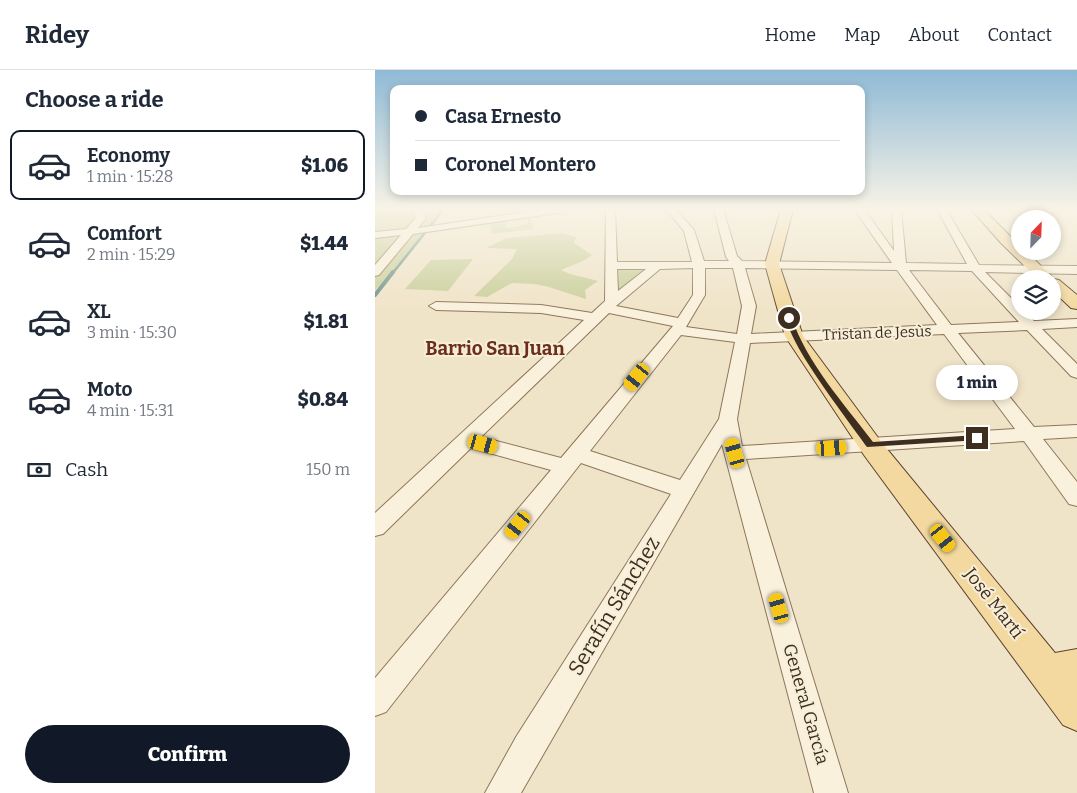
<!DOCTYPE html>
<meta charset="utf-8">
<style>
:root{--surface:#fff;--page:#f6f6f7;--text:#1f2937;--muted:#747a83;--line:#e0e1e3;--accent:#111827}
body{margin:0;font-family:Bitter,serif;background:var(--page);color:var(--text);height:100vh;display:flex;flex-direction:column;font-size:19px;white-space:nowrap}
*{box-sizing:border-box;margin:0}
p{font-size:16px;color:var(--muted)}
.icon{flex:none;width:28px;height:28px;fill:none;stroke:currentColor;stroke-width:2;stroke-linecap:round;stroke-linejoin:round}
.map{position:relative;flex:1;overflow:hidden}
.drawer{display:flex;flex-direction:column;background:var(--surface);width:375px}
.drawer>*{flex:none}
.banner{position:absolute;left:15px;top:15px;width:475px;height:110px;border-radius:10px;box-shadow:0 2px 8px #0003;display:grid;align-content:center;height:110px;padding:0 25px;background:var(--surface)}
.needle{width:32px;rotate:23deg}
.controls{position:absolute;left:636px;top:140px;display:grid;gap:10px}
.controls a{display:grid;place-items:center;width:50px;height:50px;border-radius:50%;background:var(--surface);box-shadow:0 2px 8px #0003;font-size:25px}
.end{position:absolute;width:22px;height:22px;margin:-11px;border:6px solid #3d2e20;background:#fff;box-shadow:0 0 0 2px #fff}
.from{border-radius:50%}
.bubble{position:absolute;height:35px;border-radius:18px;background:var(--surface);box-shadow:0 2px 8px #0003;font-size:16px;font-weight:800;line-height:35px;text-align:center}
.car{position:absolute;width:15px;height:30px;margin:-15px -8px;border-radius:6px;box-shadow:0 0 4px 1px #0007;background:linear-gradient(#f5c518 24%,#345 0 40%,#f5c518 0 76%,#345 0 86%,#f5c518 0)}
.banner b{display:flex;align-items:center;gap:18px;height:48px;font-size:19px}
.banner b+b{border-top:1px solid var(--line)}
.banner i{width:12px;height:12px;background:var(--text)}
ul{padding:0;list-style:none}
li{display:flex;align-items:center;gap:15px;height:70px;margin:0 10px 8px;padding:0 15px;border:2px solid transparent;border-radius:10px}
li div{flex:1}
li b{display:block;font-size:19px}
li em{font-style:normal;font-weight:800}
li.current{border-color:var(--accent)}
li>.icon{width:45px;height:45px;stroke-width:1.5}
h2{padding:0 25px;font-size:22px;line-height:60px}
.pay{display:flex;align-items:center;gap:12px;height:55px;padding:0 25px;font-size:19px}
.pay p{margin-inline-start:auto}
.cta{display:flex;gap:10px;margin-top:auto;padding:10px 25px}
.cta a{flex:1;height:58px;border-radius:30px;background:var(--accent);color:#fff;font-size:20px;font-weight:800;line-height:58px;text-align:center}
header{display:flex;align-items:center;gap:30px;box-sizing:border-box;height:70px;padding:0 25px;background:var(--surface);border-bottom:1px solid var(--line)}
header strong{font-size:24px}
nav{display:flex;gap:28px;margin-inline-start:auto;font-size:18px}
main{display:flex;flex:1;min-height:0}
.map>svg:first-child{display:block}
.green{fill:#c9cf9b}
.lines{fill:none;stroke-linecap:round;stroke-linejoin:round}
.stream-far1{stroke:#6f938a;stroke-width:2.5}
.stream{stroke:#6f938a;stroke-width:4}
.minor-casing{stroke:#8d765c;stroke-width:2}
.major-casing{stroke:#5b4430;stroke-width:2}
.minor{fill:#faf1dc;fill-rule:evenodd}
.major{fill:#f3d9a0;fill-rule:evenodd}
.route{fill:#3d2e20}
.labels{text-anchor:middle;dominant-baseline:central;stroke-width:4;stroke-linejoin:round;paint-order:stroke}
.far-street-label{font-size:15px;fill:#3d2e20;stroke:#f7eed8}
.street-label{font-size:18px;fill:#3d2e20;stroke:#f7eed8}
.neighbourhood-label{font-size:19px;font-weight:bold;fill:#6b2e1e;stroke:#f7eed8}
.near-street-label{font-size:21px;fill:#3d2e20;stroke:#f7eed8}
</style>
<header>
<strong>Ridey</strong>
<nav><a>Home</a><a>Map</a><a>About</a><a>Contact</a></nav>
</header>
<main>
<section class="drawer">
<h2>Choose a ride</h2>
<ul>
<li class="current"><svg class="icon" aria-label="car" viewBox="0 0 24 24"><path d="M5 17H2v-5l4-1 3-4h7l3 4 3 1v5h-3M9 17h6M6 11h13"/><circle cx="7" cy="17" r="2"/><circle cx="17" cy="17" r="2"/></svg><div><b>Economy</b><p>1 min · 15:28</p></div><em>$1.06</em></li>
<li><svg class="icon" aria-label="car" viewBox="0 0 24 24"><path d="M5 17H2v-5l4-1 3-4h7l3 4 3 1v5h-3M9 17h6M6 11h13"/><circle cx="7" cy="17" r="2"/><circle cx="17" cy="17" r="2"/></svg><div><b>Comfort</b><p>2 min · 15:29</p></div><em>$1.44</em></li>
<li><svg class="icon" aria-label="car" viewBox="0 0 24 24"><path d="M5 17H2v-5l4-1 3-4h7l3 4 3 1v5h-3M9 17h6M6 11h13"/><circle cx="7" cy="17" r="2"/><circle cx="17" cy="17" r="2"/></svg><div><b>XL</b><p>3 min · 15:30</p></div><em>$1.81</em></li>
<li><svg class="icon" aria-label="car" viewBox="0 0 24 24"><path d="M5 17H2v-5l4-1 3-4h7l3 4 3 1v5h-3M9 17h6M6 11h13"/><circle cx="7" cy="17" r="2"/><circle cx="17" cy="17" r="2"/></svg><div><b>Moto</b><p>4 min · 15:31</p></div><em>$0.84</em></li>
</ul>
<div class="pay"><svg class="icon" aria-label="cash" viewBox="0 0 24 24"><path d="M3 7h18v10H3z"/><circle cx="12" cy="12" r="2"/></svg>Cash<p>150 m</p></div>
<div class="cta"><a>Confirm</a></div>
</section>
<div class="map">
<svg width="702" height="723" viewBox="0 0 702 723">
<rect width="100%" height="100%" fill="#f0e4c8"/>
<g class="green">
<polygon points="0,139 69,139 20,201 0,220"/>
<polygon points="155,147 159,159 117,164 115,155 130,151 131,158 153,154 152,148"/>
<path d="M187,163L201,167L199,173L217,185L208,191L186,200C197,206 211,207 223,211L210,220L211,229L174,217L160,214L137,213L112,227L99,226L137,189L142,179L111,178L132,168Z"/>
<polygon points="98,189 73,221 30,219 56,190"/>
<polygon points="241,198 272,198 243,224"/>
</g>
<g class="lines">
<polyline class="stream-far1" points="17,204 69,139"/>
<polyline class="stream" points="0,225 18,202"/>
<g class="minor-casing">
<g id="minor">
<polygon points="36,139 44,139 51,148 43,158 171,139 194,139 189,142 38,164 4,205 0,206 0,195 26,165 0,168 0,162 31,159 41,148"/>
<path d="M231,139H240L242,192H317L309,161L291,139H300L319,160L329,191H354L351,187L339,139H348L362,186L367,191L517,193L479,139H489L519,181L517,139H526L531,193L592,194L562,139H571L604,195L702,196V204L610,202L645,237V241H650L659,251L702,249V257L667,259L702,294V308L696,306L652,260L583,263L659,357L702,355V367L668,369L702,412V436L694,434L649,371L371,389L473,723H439L347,374L146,723H110L141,667L296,424L206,393L11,642L0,646V608L176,400L96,378L8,464L0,466V443L209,250L166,243L61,240L54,236L61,232L166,235L217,243L230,231ZM318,198V225L303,248L241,236L285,199ZM330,198H358L367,236L362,264L311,257L330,225ZM370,198L522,200L562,255L376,264L381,236ZM242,199H271L243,221ZM534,200L597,201L644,252L576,255ZM234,243L298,256L186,388L106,367ZM569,264L640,359L367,376L362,349L375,273ZM306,265L360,272L344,349L305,410L215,381Z"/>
</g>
</g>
<g class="major-casing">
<g id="major">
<polygon points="406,139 418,139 404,194 428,266 507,373 680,583 702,579 702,661 688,655 489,385 410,266 390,194"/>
<polygon points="596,139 608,139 645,176 645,181 651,181 679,209 684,210 702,225 702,239 696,238 678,221 678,209 663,209 626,173"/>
</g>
</g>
<use href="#minor" class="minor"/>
<use href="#major" class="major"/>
</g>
<linearGradient id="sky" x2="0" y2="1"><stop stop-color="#8fbad6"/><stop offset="0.58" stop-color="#f8f3e6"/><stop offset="1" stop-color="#f8f3e6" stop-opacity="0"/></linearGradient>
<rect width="702" height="240" fill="url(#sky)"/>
<path class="route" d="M412,247L417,248C431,292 470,335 498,372L602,365L605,366V370L492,377C476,354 410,270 412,247Z"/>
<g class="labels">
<g class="far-street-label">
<text transform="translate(502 263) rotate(-2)">Tristan de Jesùs</text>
</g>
<g class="street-label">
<text transform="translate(619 533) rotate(52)">José Martí</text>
<text transform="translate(431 634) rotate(74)">General García</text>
</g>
<g class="neighbourhood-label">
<text x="120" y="278">Barrio San Juan</text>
</g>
<g class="near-street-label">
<text transform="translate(239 536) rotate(-59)">Serafín Sánchez</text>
</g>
</g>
</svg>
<div class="controls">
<a><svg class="needle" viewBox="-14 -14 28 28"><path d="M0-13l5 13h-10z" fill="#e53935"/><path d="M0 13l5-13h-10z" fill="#747a83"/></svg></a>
<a><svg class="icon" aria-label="layers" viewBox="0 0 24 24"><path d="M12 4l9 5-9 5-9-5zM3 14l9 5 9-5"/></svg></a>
</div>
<i class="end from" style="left:414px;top:248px"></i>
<i class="end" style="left:602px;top:368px"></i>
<div class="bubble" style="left:561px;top:295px;width:82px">1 min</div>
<i class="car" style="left:262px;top:307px;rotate:219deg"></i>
<i class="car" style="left:108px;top:374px;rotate:105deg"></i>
<i class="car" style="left:457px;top:378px;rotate:87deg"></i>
<i class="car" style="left:360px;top:383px;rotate:344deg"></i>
<i class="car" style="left:143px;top:455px;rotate:219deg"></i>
<i class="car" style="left:568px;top:468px;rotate:142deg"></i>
<i class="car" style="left:404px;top:538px;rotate:344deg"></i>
<div class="banner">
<b><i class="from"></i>Casa Ernesto</b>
<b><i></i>Coronel Montero</b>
</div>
</div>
</main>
